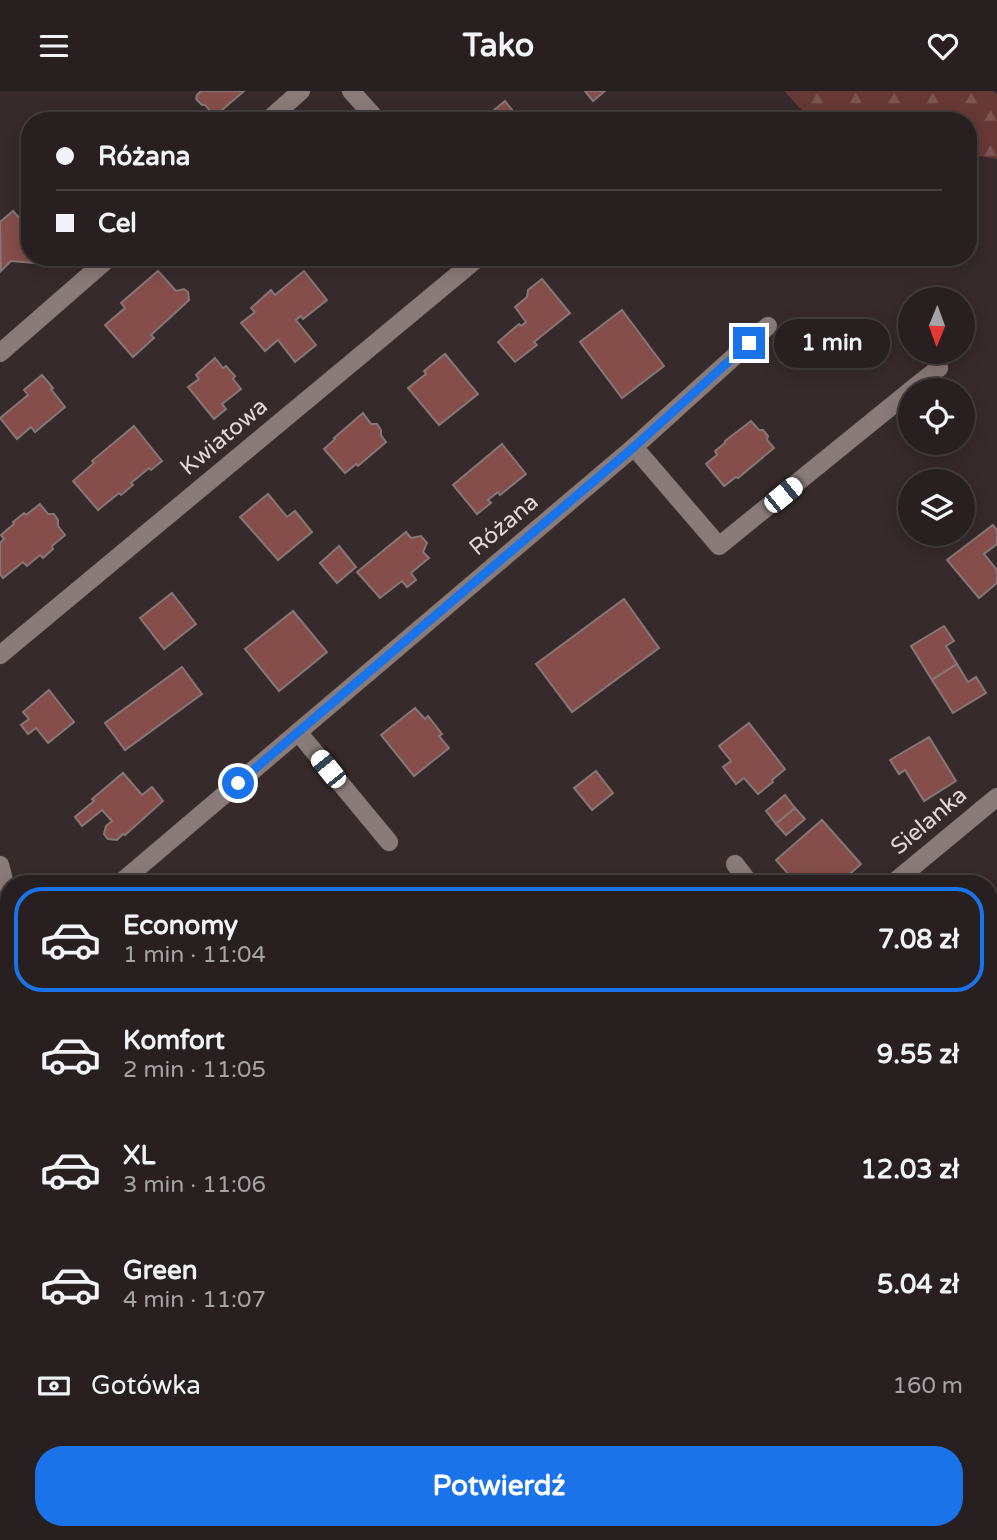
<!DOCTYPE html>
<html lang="pl">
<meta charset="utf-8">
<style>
:root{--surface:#282020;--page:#302829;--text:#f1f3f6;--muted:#a5a3a5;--line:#443e3e;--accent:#1a73e8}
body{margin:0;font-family:"Varela Round",sans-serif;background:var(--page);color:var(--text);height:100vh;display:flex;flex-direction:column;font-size:26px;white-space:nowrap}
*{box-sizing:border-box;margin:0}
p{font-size:23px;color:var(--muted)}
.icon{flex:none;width:38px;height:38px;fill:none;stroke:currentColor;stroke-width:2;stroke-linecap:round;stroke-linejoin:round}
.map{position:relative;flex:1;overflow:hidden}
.details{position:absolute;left:0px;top:784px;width:998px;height:665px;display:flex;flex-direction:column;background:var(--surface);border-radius:28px 28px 0 0;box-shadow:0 4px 18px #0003,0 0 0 2px var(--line)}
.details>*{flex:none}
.guide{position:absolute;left:21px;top:21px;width:956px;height:154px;border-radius:28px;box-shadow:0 4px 18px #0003,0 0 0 2px var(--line);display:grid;align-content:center;height:154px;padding:0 35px;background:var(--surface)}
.needle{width:46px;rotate:181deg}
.controls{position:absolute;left:898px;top:196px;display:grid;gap:14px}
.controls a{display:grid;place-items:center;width:77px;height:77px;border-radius:50%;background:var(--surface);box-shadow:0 4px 18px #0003,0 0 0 2px var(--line);font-size:35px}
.end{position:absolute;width:32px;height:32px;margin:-16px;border:9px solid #1a73e8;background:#fff;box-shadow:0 0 0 4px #fff}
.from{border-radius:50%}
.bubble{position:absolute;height:49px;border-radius:24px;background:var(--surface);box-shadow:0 4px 18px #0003,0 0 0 2px var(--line);font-size:23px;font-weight:700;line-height:49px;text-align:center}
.car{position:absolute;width:21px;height:42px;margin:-21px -10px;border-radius:9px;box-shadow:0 0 5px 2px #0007;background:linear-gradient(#fff 24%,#345 0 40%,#fff 0 76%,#345 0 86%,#fff 0)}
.guide b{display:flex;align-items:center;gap:24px;height:66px;font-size:26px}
.guide b+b{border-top:2px solid var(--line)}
.guide i{width:18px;height:18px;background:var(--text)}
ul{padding:12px 0 0;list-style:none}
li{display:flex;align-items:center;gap:21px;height:105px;margin:0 14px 10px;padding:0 21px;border:4px solid transparent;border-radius:28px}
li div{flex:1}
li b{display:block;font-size:26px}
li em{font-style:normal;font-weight:700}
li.current{border-color:var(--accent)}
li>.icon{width:63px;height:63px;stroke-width:1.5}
.pay{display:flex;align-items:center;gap:18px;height:77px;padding:0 35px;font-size:26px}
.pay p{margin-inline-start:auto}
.button{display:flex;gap:14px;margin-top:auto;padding:14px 35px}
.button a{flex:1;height:80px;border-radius:28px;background:var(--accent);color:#fff;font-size:28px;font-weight:700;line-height:80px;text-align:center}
header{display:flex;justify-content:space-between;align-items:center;height:91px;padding:0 35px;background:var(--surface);font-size:32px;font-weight:700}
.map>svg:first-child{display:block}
.forest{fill:url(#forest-firs)}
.building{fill:#854e4a;stroke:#857776;stroke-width:2}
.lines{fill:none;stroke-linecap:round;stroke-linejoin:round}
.minor-casing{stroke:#504645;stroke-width:19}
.minor{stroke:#897b79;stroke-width:18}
.route{stroke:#1a73e8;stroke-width:9}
.labels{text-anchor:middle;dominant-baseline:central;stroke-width:7;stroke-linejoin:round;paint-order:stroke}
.street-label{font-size:23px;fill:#e0d9d8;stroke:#362b2a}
</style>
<header><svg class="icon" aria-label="menu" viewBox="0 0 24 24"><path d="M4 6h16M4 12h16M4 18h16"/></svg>Tako<svg class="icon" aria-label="heart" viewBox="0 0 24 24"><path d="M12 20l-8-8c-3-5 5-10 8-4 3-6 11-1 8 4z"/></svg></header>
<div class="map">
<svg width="997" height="1449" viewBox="0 0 997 1449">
<defs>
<pattern id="forest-firs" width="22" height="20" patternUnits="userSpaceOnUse" patternTransform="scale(1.75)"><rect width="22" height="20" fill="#673936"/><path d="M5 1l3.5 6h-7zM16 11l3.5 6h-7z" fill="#7c5552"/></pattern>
</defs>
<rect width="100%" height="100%" fill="#362b2a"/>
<polygon class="forest" points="784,0 993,0 997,3 997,68 968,63 968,30 812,30"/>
<g class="building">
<polygon points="201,0 244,0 215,25 205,14 202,14 196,8 197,4"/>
<polygon points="585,0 605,0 593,10"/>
<polygon points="505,10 521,30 481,30"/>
<polygon points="13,120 30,139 30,166 41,166 34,172 11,170 1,180 0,131"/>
<polygon points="158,180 176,200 184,198 188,201 189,209 151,244 154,247 133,266 105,234 125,217 121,212"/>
<polygon points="304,180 327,209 303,228 301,225 296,229 316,254 295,271 278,249 265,260 241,232 255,221 251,217 271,199 275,204"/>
<polygon points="542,188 570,222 534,251 537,254 515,271 498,251 519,233 521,235 526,231 515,216 527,206 528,199"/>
<polygon points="622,219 664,275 622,307 580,251"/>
<polygon points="445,263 478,303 439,334 408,297 426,283 424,280"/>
<polygon points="215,267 223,277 226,275 235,285 233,288 241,298 222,313 226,318 214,328 188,296 199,288 196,284"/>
<polygon points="42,284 53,297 51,298 65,316 35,341 31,336 17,348 0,327 28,304 24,299"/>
<polygon points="363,322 371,333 377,333 381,339 381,344 386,351 358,375 356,373 345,382 324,358 335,348 334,347"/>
<polygon points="751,330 759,339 763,339 768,345 767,349 774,357 738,387 736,386 724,395 706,373 717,364 715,360 725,352 725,350"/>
<polygon points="134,335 162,370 151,379 149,377 131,392 133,394 121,404 119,402 98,419 73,390 94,372 92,370"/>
<polygon points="502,353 526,383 500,404 498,401 488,409 491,412 477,423 453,394"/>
<polygon points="268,403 287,426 295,420 312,441 278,469 240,426"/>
<polygon points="40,413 48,423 54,423 58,429 58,435 65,444 52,455 53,458 43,467 40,464 27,475 23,471 3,487 0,483 0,452 4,448 1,444 14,433 13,431 24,422 26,424"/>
<polygon points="993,434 997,439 997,453 984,463 997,479 997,492 979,507 947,469"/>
<polygon points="406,441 411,447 421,445 427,452 423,461 429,467 411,482 416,489 407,496 402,490 380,507 357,481"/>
<polygon points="339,455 356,476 337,492 320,472"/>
<polygon points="172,502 196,533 164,558 140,527"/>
<polygon points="624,508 659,557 572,621 536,573"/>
<polygon points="293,520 327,561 279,600 245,558"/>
<polygon points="944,535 954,550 946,555 957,573 932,589 911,555"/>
<polygon points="957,573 968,591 976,586 986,602 953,622 932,589"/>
<polygon points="182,576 202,603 125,659 105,632"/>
<polygon points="49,599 74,631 48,652 36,637 28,643 21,634 29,628 23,621"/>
<polygon points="415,617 425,628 428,625 442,643 439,645 449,657 414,685 381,644"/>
<polygon points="749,632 785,678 772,689 773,691 758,703 744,687 736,693 723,676 731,670 719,655"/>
<polygon points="929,646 956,690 924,710 905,679 899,683 890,669"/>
<polygon points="596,680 613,702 592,719 574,697"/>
<polygon points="123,682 142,704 152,696 163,710 125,744 123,743 117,749 108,748 104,743 106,735 112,730 102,719 82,735 75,726 94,710 92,708"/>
<polygon points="785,704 795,717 776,733 766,720"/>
<polygon points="795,717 805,728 786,744 776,733"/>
<polygon points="822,729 861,773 839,793 797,793 776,769"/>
<polygon points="997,1077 997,1118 989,1108 989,1083"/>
<polygon points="996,1228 997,1229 997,1279 989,1286 989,1234"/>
<polygon points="70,1440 118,1440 120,1449 60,1449 59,1443"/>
<polygon points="551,1440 621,1440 621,1441 612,1449 565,1449 563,1446 558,1449"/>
</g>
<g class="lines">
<g class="minor-casing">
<g id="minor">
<polyline points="351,0 378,30"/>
<polyline points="267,30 301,0"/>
<polyline points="0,262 110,166"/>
<polyline points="911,299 939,277"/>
<polyline points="634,356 768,235"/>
<polyline points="0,564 479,166"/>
<polyline points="298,641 389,751"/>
<polyline points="735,773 750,793"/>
<polyline points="0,774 9,809"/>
<polyline points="119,793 634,356 719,455 910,300"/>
<polyline points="892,793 997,706"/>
<polyline points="989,1186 997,1179"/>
<polyline points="0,1295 9,1289"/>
<polyline points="159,1440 161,1449"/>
<polyline points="671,1449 681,1440"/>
</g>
</g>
<use href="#minor" class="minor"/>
</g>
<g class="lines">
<polyline class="route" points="238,692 634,356 749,252"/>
</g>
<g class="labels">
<g class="street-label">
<text transform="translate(224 346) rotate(-40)">Kwiatowa</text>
<text transform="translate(504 434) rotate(-40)">Różana</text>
<text transform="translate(929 730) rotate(-40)">Sielanka</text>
</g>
</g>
</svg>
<div class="controls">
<a><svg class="needle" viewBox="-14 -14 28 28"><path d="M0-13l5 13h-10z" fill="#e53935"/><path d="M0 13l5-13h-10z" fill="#a5a3a5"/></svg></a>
<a><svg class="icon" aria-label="locate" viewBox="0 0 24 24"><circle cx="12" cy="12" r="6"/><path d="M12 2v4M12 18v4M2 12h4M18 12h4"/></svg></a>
<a><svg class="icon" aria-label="layers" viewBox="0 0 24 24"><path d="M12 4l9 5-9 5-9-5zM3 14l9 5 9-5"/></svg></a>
</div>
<i class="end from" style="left:238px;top:692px"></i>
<i class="end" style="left:749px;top:252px"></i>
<div class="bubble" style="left:774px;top:228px;width:116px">1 min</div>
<i class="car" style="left:783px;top:404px;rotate:51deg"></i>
<i class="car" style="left:328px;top:678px;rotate:321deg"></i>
<div class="guide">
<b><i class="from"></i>Różana</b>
<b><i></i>Cel</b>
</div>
<section class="details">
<ul>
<li class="current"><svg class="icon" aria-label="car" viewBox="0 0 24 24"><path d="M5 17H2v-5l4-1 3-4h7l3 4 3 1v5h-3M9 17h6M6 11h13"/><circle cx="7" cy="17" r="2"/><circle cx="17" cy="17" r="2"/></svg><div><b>Economy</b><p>1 min · 11:04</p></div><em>7.08 zł</em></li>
<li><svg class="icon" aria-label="car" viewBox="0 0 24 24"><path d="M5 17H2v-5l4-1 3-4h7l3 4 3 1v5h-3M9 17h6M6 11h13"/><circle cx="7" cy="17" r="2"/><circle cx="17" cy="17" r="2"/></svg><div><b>Komfort</b><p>2 min · 11:05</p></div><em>9.55 zł</em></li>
<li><svg class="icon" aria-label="car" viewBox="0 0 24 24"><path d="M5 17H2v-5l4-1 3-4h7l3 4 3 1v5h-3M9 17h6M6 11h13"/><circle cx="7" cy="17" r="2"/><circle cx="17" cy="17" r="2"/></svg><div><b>XL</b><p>3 min · 11:06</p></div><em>12.03 zł</em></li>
<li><svg class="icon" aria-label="car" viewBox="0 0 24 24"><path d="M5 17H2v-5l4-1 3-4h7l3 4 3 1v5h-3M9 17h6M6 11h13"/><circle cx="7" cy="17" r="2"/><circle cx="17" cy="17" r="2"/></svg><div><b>Green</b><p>4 min · 11:07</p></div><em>5.04 zł</em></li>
</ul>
<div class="pay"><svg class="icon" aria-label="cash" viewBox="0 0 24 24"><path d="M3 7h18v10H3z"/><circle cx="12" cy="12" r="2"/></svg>Gotówka<p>160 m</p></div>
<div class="button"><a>Potwierdź</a></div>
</section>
</div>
